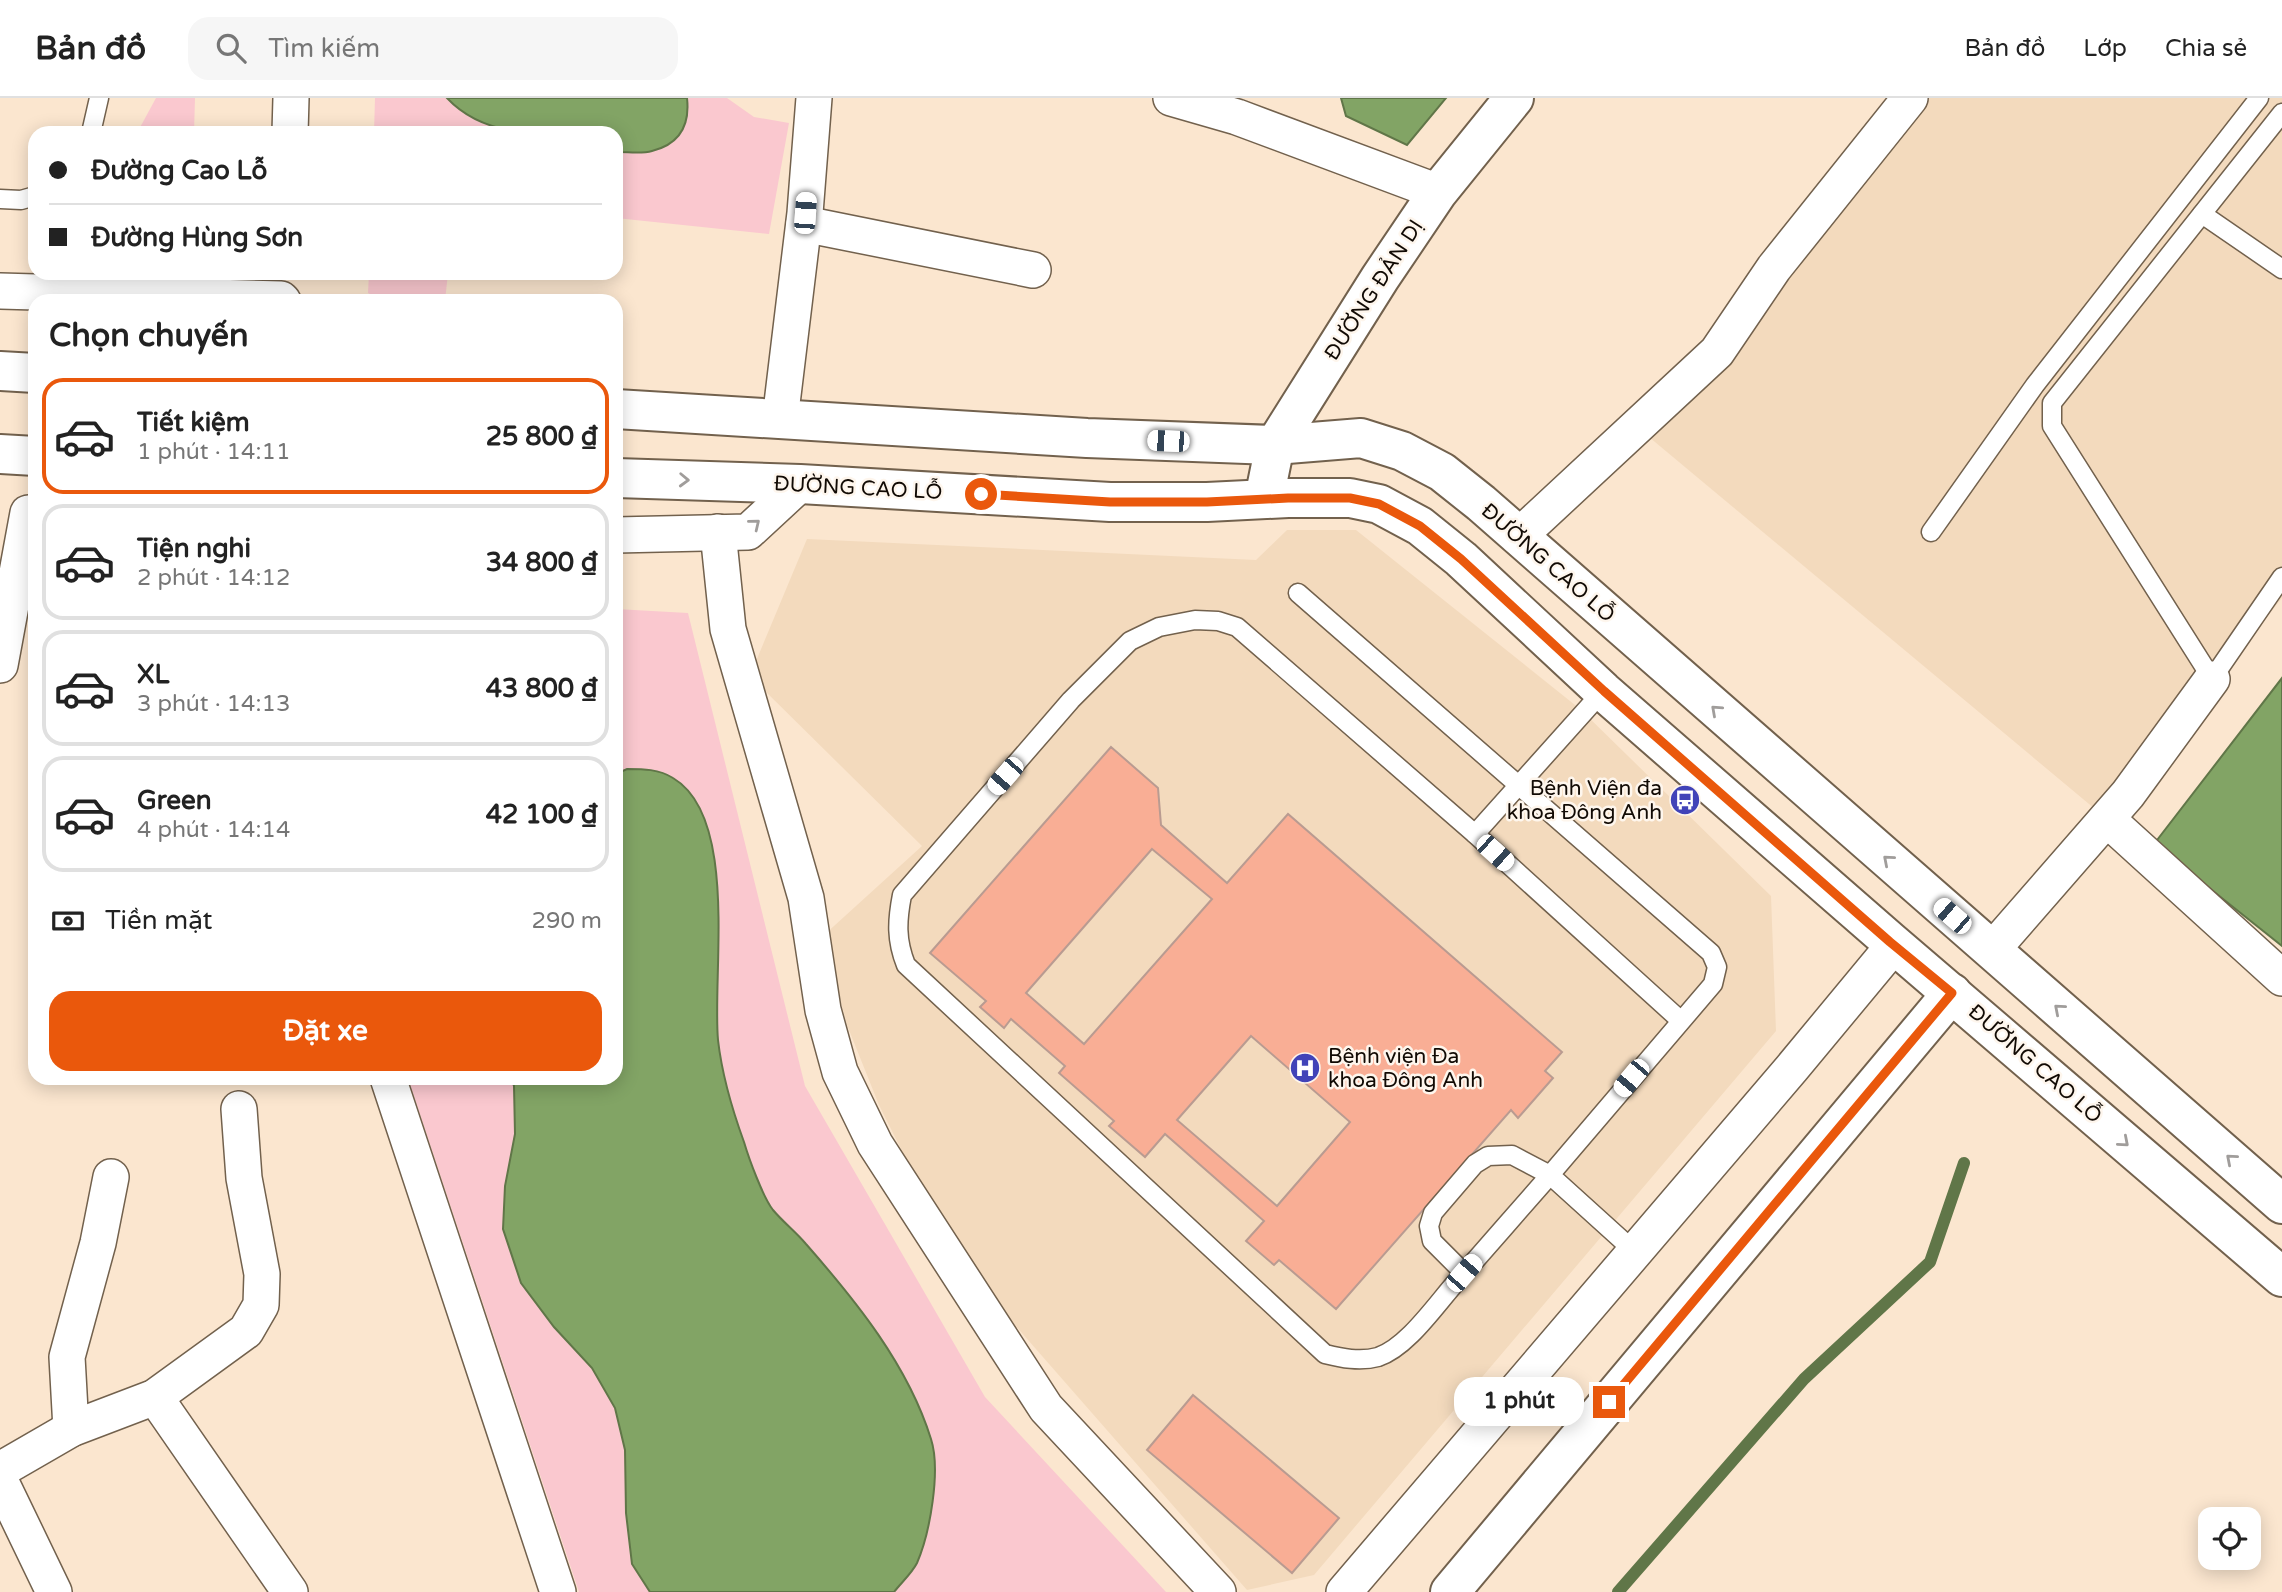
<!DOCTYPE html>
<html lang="vi">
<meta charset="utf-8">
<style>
:root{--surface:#fff;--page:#f6f6f6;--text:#222;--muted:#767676;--line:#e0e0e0;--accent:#ea580c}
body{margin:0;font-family:"Varela Round",sans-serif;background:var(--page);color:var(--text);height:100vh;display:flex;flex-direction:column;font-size:26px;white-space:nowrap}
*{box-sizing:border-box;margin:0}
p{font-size:23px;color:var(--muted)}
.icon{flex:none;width:38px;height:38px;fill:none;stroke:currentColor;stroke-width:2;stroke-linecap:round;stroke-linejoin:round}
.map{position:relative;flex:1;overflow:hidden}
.side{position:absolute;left:28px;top:196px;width:595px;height:791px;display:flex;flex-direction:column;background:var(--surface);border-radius:21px;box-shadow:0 4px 18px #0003}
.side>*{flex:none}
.banner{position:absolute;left:28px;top:28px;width:595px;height:154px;border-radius:21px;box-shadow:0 4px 18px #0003;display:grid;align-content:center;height:154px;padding:0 21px;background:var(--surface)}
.fabs{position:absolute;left:2198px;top:1409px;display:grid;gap:14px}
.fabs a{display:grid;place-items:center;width:63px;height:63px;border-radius:14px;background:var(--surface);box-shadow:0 4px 18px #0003;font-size:35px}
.end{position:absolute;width:32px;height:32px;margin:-16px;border:9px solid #ea580c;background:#fff;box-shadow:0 0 0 4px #fff}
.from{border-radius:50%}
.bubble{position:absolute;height:49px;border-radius:21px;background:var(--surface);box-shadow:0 4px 18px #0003;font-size:23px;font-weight:700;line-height:49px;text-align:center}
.car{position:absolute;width:21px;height:42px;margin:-21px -10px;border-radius:9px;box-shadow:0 0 5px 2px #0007;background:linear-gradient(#fff 24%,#345 0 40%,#fff 0 76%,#345 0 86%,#fff 0)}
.banner b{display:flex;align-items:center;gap:24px;height:66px;font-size:26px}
.banner b+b{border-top:2px solid var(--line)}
.banner i{width:18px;height:18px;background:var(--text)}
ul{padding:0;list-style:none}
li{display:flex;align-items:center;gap:21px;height:116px;margin:0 14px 10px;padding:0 7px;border:4px solid var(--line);border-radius:21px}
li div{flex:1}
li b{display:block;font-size:26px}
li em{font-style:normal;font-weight:700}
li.selected{border-color:var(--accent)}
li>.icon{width:63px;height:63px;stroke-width:1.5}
h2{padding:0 21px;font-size:32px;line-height:84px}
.pay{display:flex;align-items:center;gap:18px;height:77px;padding:0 21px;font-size:26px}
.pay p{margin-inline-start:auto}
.button{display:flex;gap:14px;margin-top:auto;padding:14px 21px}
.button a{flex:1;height:80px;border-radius:21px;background:var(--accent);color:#fff;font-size:28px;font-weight:700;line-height:80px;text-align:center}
header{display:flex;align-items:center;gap:42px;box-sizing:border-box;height:98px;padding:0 35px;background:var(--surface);border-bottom:2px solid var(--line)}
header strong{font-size:33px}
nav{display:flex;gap:38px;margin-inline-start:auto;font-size:24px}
.search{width:490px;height:63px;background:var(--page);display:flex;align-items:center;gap:18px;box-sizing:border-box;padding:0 24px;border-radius:21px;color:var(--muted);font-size:26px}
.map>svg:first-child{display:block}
.built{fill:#f3dabd}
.green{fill:#fac8cf}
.water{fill:#82a465;stroke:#607648;stroke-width:2}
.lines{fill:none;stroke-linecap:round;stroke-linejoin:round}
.stream{stroke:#607648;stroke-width:12}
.building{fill:#f9ae95;stroke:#b99b91;stroke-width:2;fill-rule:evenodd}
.lane-casing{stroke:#72614d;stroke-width:21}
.street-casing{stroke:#72614d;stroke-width:38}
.secondary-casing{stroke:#72614d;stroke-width:42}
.lane{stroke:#fff;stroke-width:18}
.street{stroke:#fff;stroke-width:35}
.secondary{stroke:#fff;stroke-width:38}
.oneway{stroke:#a09d9b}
.route{stroke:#ea580c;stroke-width:9}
.labels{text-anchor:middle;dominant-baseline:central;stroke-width:5;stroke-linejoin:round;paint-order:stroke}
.street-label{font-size:21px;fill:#110a04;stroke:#fef6ed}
.poi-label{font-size:21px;fill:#110a04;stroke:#fef6ed;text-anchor:end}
</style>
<header>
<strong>Bản đồ</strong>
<div class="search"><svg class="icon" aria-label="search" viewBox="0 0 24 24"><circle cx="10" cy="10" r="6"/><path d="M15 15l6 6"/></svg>Tìm kiếm</div>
<nav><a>Bản đồ</a><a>Lớp</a><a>Chia sẻ</a></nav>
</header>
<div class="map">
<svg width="2282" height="1494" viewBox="0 0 2282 1494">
<rect width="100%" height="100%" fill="#fbe6cf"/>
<g class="built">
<polygon points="1905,0 2282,0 2282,500 2107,721 1637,329"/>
<polygon points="1287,432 1356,432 1580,611 1771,798 1776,933 1314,1477 1247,1492 1014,1226 912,1073 879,1007 847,927 823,838 922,748 760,588 754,568 807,441 1256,462"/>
</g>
<g class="green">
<polygon points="156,0 195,0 194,35 137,35"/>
<polygon points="375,0 727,0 754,19 789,25 769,136 616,120 616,35 374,35"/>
<polygon points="369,175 448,175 445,203 383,203 368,195"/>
<polygon points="616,511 688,515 805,988 985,1299 1166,1494 579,1494 408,980 616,980"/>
</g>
<g class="water">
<path d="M447,0H687C690,27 680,46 652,53C642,56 629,54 619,54L616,53V35C559,35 490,46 447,0Z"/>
<polygon points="1341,0 1446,0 1407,47 1346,18"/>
<polygon points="2282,580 2282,848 2154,746"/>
<path d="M627,671C643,671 659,671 673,680C739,719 712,876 718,942C722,977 732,1011 744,1044C749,1061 763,1099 773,1112C783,1124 796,1134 806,1146C856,1203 908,1267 931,1341C941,1372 930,1435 917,1465C912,1475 901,1485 894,1494H650L632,1466L626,1415L625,1352L615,1310L592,1270L554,1229L521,1185L503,1131L505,1088L515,1036L514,988L511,980H616V676Z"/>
</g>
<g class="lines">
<polyline class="stream" points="1618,1494 1804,1281 1930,1164 1964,1065"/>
</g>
<g class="building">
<path d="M1111,649L1158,690L1161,727L1227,785L1288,716L1562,954L1545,973L1553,980L1518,1020L1511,1012L1336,1211L1279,1162L1274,1167L1246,1143L1264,1123L1165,1036L1145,1059L1109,1028L1114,1023L1059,975L1065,968L1011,921L1004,930L980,909L986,903L930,855ZM1152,751L1212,801L1084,946L1026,895ZM1251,938L1350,1024L1277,1108L1177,1022Z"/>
<polygon points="1193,1297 1339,1420 1292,1475 1147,1352"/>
</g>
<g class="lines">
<g class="lane-casing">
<g id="lane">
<polyline points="2282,15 2052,305 2052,328 2212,581 2282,479"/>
<polyline points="91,35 99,0"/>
<polyline points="0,101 21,102 35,98"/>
<polyline points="2202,116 2282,171"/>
<polyline points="1931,434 2035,287 2259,0"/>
<polyline points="1298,495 1711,855 1717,869 1713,886 1550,1077 1634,1153"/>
<polyline points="1475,736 1603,593"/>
<path d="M1464,1175L1432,1143L1429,1128L1433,1115L1475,1066L1488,1058L1512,1057L1550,1077C1519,1112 1489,1147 1458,1182C1437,1205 1408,1249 1378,1259C1360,1264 1341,1260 1325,1256L906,867C896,842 897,823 902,797L1071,602L1130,543L1159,529L1195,522L1218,523L1237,529L1475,736L1680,922"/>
</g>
</g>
<g class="street-casing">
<g id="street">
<polyline points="1171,0 1237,19 1438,94"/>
<polyline points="290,35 291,0"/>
<polyline points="804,126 1033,172"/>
<polyline points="0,193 281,201 283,203"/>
<polyline points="780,322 805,115 814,0"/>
<polyline points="718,434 728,531 806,800 823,912 840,974 875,1046 1046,1310 1218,1494"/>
<polyline points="616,437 748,434 800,386"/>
<polyline points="1518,439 1717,254 1774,170 1910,0"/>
<polyline points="0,567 28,415"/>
<polyline points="2107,721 2282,880"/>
<polyline points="1992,852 2128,696 2212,581"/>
<polyline points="388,980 558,1494"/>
<polyline points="155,1299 290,1494"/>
<polyline points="71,1331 67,1259 98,1145 111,1079"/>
<polyline points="0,1372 71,1331 155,1299 246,1233 261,1207 262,1176 244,1080 239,1011"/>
<polyline points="0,1382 54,1494"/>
<polyline points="1344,1494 1792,970 1894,847"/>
</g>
</g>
<g class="secondary-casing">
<g id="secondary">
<polyline points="0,273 35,275"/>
<polyline points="616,311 1087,340 1275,347 1361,340 1402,353 1442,374 1481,405 2282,1106"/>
<polyline points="0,356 35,358"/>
<polyline points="616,380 800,386 1110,404 1207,404 1288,400 1350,400 1379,406 1420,428 1461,461 1603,593 1890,843 2282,1179"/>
<polyline points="1264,401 1275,347 1380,180 1438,94 1514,0"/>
<polyline points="1450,1494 1952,895"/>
</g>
</g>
<use href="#lane" class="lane"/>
<use href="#street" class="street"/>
<use href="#secondary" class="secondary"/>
</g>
<defs><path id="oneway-chevron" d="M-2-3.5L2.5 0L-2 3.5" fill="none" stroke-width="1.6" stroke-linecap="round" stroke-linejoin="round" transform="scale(1.75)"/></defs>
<g class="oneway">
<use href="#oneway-chevron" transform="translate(684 382) rotate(2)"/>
<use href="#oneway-chevron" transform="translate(755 426) rotate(-39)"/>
<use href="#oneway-chevron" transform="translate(1716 612) rotate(-138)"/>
<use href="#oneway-chevron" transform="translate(1888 762) rotate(-139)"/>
<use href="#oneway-chevron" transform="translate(2059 911) rotate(-139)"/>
<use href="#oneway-chevron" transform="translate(2124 1044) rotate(41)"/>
<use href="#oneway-chevron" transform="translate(2231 1061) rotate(-139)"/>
</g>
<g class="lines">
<polyline class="route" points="981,396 1110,404 1207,404 1288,400 1350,400 1379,406 1420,428 1461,461 1604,593 1890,844 1952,895 1609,1304"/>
</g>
<defs>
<g id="bus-disc" transform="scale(1.575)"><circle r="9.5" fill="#4143b8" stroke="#fef6ed"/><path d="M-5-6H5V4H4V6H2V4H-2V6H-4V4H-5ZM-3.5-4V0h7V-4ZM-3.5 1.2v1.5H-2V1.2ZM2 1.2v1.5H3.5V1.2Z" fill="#fff"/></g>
<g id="hospital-disc" transform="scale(1.575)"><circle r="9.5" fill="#4143b8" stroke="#fef6ed"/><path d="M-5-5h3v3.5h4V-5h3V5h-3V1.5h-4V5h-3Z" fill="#fff"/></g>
</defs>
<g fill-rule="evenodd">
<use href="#bus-disc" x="1685" y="702"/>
<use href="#hospital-disc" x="1305" y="970"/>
</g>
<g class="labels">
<g class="street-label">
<text transform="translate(1374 192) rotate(-57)">ĐƯỜNG ĐẢN DỊ</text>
<text transform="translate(858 390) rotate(3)">ĐƯỜNG CAO LỖ</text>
<text transform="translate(1548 465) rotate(41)">ĐƯỜNG CAO LỖ</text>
<text transform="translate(2035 966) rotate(41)">ĐƯỜNG CAO LỖ</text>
</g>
<g class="poi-label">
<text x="1662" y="690">Bệnh Viện đa<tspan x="1662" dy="24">khoa Đông Anh</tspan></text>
<text x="1328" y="958" text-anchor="start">Bệnh viện Đa<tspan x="1328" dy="24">khoa Đông Anh</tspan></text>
</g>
</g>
</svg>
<div class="fabs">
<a><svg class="icon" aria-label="locate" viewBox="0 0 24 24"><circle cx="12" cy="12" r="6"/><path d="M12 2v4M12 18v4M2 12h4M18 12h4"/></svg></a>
</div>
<i class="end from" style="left:981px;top:396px"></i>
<i class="end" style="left:1609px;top:1304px"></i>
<div class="bubble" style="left:1454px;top:1279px;width:130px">1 phút</div>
<i class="car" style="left:805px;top:115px;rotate:4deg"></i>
<i class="car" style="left:1168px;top:343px;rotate:272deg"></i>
<i class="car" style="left:1005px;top:678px;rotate:221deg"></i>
<i class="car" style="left:1495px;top:755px;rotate:132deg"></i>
<i class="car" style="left:1952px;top:818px;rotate:311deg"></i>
<i class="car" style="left:1631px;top:980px;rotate:220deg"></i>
<i class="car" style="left:1464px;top:1175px;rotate:41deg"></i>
<div class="banner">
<b><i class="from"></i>Đường Cao Lỗ</b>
<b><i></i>Đường Hùng Sơn</b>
</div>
<section class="side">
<h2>Chọn chuyến</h2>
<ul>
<li class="selected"><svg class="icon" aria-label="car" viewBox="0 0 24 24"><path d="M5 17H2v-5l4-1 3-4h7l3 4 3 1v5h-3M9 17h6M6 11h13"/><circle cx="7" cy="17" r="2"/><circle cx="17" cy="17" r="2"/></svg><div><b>Tiết kiệm</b><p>1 phút · 14:11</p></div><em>25 800 ₫</em></li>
<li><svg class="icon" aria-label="car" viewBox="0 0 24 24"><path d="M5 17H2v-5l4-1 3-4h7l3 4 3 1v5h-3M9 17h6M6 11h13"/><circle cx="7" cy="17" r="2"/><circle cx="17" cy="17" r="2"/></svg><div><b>Tiện nghi</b><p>2 phút · 14:12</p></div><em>34 800 ₫</em></li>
<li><svg class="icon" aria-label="car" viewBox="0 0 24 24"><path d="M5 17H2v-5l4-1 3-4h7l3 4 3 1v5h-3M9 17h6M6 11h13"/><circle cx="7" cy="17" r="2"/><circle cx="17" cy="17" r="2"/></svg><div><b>XL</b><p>3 phút · 14:13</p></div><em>43 800 ₫</em></li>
<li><svg class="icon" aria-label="car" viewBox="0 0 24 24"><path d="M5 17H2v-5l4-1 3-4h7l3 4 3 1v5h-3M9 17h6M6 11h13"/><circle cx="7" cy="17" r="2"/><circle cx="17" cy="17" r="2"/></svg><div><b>Green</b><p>4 phút · 14:14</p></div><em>42 100 ₫</em></li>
</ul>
<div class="pay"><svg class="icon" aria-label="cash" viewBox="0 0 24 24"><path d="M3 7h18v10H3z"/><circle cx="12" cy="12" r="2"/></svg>Tiền mặt<p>290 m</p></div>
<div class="button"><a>Đặt xe</a></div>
</section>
</div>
